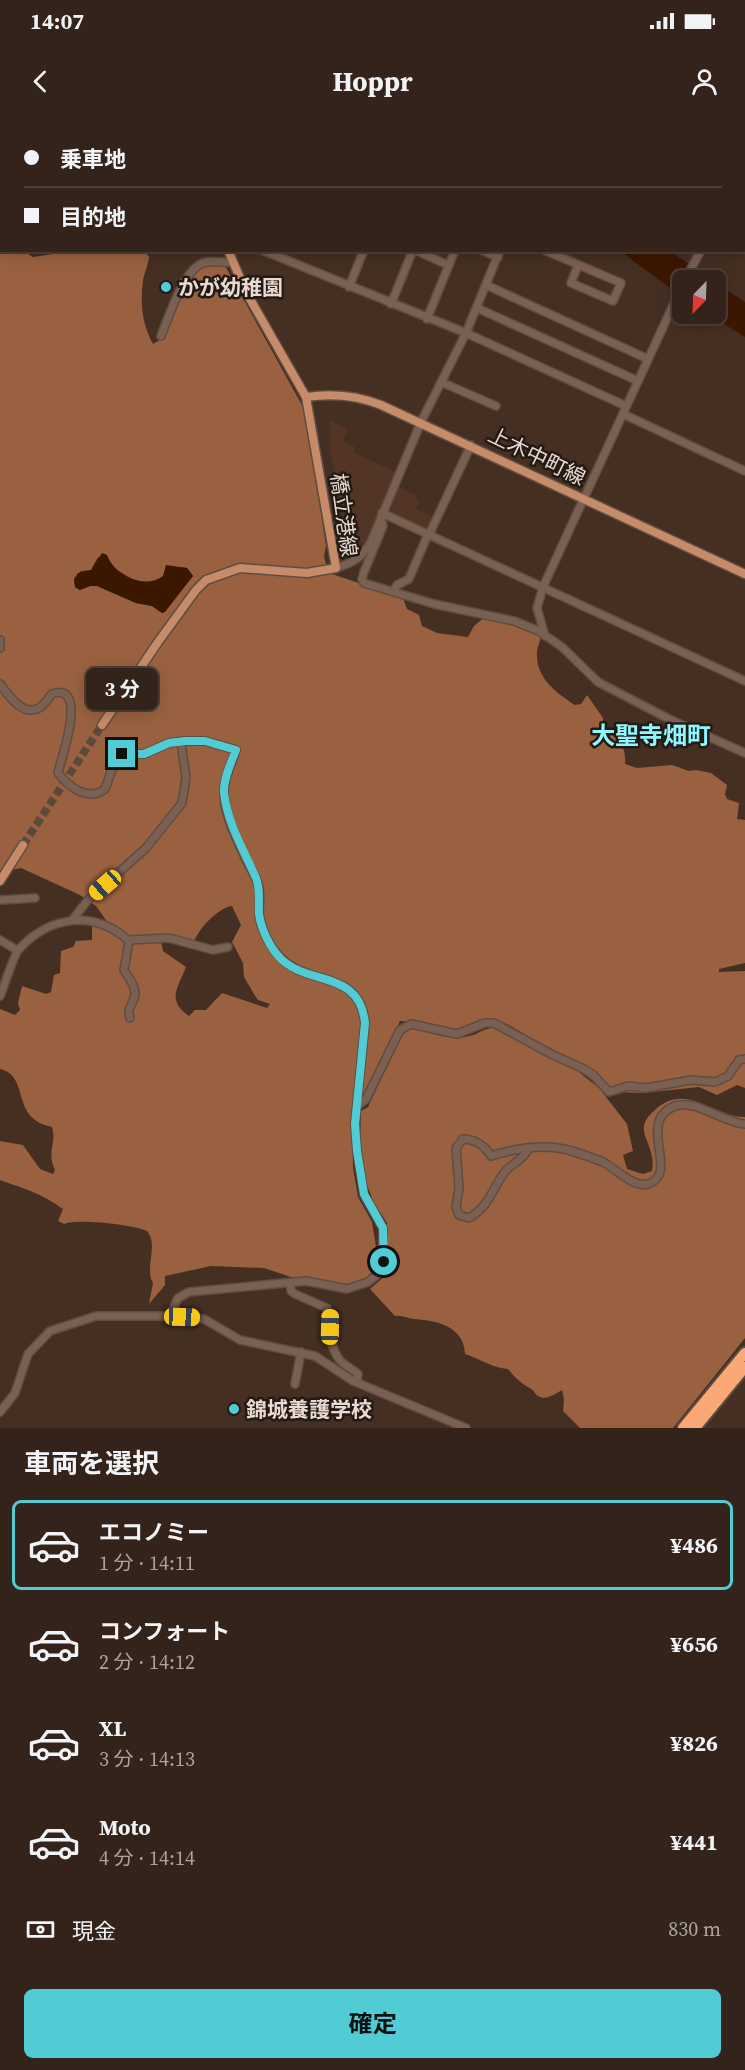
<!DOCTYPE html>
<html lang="ja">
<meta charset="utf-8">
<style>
:root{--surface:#34231a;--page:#3f2f27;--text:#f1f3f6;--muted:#a9a4a2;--line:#4e4039;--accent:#51ccd4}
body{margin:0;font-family:"Source Serif 4","Noto Sans JP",serif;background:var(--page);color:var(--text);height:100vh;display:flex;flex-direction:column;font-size:22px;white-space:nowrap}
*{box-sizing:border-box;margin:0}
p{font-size:20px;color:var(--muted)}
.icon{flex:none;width:33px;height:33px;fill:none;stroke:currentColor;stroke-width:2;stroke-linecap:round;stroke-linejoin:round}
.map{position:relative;height:1308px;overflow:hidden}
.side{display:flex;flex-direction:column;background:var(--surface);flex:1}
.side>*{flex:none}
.top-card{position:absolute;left:0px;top:0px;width:746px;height:132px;box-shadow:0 3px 15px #0003,0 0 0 2px var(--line);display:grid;align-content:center;height:132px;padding:0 24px;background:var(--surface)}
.needle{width:39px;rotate:203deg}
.buttons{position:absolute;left:672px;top:150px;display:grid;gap:12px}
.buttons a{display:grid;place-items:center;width:54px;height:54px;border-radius:9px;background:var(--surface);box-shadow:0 3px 15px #0003,0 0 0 2px var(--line);font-size:30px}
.end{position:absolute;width:27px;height:27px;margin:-14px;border:8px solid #51ccd4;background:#111;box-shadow:0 0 0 3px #111}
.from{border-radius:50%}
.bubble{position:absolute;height:42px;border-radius:9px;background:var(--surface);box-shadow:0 3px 15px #0003,0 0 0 2px var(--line);font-size:20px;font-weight:700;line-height:42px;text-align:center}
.car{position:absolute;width:18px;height:36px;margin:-18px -9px;border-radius:8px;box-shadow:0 0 4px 2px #0007;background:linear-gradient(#f5c518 24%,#345 0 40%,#f5c518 0 76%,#345 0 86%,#f5c518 0)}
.top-card b{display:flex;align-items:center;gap:21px;height:57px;font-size:22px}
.top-card b+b{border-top:2px solid var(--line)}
.top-card i{width:15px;height:15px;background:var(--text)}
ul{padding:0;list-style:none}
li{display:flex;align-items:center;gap:18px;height:90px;margin:0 12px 9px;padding:0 12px;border:3px solid transparent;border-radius:9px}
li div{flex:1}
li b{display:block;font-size:22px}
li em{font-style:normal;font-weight:700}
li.selected{border-color:var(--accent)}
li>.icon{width:54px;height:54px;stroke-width:1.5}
h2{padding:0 24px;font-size:27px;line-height:72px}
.pay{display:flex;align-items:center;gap:15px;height:66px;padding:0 24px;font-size:22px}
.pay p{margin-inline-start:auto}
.button{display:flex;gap:12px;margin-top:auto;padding:12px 24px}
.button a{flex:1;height:69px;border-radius:9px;background:var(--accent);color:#111;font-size:24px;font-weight:700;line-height:69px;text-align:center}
.status{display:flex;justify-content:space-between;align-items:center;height:42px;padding:0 30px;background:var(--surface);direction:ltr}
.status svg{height:16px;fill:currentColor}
header{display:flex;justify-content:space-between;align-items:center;height:78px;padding:0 24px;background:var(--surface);font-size:27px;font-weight:700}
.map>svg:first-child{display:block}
.built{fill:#523524}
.forest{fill:#99613f;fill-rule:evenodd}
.water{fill:#3c1700}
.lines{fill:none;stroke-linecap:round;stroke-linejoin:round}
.stream{stroke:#3c1700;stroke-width:1.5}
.major-tunnel{stroke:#5d483c;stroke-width:8;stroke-dasharray:8 4;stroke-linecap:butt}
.minor-casing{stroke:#604d42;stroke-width:10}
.major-casing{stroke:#604d42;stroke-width:11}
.highway-casing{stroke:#604d42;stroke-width:14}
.minor{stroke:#796052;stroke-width:7}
.major{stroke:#c68b68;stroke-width:8}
.highway{stroke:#f9a876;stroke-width:10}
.route{stroke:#51ccd4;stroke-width:8}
.poi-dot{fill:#51ccd4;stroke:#241a14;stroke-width:2}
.labels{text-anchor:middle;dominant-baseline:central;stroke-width:5;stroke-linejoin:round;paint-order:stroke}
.poi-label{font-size:21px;font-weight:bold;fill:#e8d9d1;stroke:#241a14;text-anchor:start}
.street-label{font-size:21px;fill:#e8d9d1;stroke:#241a14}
.quarter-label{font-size:24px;font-weight:bold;fill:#8cf7ff;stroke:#241a14}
</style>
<div class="status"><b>14:07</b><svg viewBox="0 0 49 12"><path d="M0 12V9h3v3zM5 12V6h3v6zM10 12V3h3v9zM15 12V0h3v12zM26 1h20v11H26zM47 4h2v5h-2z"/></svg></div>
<header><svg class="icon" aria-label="back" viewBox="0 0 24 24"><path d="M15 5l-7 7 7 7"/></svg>Hoppr<svg class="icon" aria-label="person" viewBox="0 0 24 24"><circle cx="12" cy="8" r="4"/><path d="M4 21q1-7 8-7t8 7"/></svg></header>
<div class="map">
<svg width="745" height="1308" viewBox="0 0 745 1308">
<rect width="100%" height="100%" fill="#452f22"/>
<g class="built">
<polygon points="330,301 348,308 343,321 355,327 353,332 396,352 366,424 348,417 331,337"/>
<polygon points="398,367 417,375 415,379 419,381 416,389 434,397 427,410 390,393"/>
</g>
<g class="forest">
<path d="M0,0H149L2,2V130L23,131L33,137L73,131H144L149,137C148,146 144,153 143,161C140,182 142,205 153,224L163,218L186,164L202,145L225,146L303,287L322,400L326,426L324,437L329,453L403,478L407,489L419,495L422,506L437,513L468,517L474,506L486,496L512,503L541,516C540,522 536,530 537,536C537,559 558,574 575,585L581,584L587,575L603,598V604C616,617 627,625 625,644L637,648L672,645L689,651L696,650L711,653L727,665L725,674L727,679L739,683L737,699L745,700V843L719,849V852L745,851V968L737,965L717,975L699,967L642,973L618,972L604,962L592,949L555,932L507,904L489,899L466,908L443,910L429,903L400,901L364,977L354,988L352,1003L353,1048L358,1077L372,1102L379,1145L363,1161L343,1165L325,1160L291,1157L264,1148L211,1146L165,1156V1165L149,1184L153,1163C144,1147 159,1126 147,1111C135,1105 77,1098 64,1104L58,1101L63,1089C41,1073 25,1069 0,1060V1021L23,1025L40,1049L53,1054L55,1050C46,1031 57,1024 52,1007C9,998 31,956 0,949V889L15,895L20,890L18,883L22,866L46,874L51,872L54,855L60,853L61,831L73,827L76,821L92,820V806L106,809L131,822H161L163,831L186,847C178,868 166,880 189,896L195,890H206L222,873L267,888L270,884L258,880L254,874L244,857L243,843L232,822L241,805L232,786C218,788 199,808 194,822L162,816H128L110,806L96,786L80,775L21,748L2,752L0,755ZM98,437C114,446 142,474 162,457C169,451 176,446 187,448L193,456L162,493L152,486L136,483L97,466H90L80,470L75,467L74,459L81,451L91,450Z"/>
<path d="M412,907C431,913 449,921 469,916C480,914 482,908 495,908L575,949L599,968L627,1004L633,1031L623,1035L627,1049L643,1054L652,1051C656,1031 642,1018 644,1006C645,1000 649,995 654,991C685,960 714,998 745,997V1218L673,1308H580L563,1291L564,1280L562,1270C555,1274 546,1281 538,1276C535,1274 534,1270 531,1269C521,1263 516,1259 508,1249C493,1248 480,1239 465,1234C464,1206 437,1201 415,1199C408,1199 403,1195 395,1196L370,1169L386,1155L387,1103L374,1083L365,1060L360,1022L361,991L368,987L403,912Z"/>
</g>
<g class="water">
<polygon points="620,131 670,131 712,160 682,160 682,177"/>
<polygon points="716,163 745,182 745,217 708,194 716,194"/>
<path d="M102,433L107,435C114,455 144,470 163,456L166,445L187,448L193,456L165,492L162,493L152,486L136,483L97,466H90L80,470L75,467L74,459L78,453L91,450Z"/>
</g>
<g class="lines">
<polyline class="stream" points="647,0 649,2"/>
<polyline class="major-tunnel" points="23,725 102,605"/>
<g class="minor-casing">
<g id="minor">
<polyline points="51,0 56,2"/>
<polyline points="184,0 185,2"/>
<polyline points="389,0 393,2"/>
<polyline points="700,0 704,2"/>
<polyline points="344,2 345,0"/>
<polyline points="371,2 372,0"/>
<polyline points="568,2 569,0"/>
<polyline points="681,2 681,0"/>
<polyline points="744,22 745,23"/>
<polyline points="744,53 745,54"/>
<polyline points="744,129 745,129"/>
<polyline points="262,130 466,213 626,286"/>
<polyline points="415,130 448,145"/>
<polyline points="481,130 498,137"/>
<polyline points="544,130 621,163 613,181 571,163 578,145"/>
<polyline points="685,160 701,130"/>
<polyline points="486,165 648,239"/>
<polyline points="349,167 364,130"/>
<polyline points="391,184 413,130"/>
<polyline points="477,188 638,261"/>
<polyline points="427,199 455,130"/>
<path d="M161,216C168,199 182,155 199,145C208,139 221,143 232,142"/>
<polyline points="441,262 496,286"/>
<polyline points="623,294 745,351"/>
<polyline points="382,393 745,561"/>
<polyline points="381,398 383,406 364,452 362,459 364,463 434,484 514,501 539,511 562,527 598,562 669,599 745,633"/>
<polyline points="429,415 471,325"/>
<path d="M336,448C352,443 362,438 371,422L421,302L466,213L500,130"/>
<polyline points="394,471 397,465 409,459 428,414"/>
<polyline points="545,516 537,488 543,467 682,166"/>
<polyline points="0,520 0,528"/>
<path d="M0,564C8,575 23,597 39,588C45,585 48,578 52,574C90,561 60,642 58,653C69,667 88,682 105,669L114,644L122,634H144L169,623L185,621H205L236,630C232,642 225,656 224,669C223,691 235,716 244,735C248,745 255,754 258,764C261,774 259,782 259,792C260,807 269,826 280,837C308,867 360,849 365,903L355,1004L357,1031L364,1075L383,1108L382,1151L368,1162L347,1169L306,1161L189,1172L178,1178L170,1196"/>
<polyline points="0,780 35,778"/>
<polyline points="73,799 88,780 146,728 182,683 186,658 181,622"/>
<polyline points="0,820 17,830"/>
<polyline points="128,820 169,818 213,830 228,827"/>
<path d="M0,876C4,867 14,834 19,829C50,796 94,789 129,821L124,850C128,857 134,863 135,873C135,883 126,887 130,898"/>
<polyline points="357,986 366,979 400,910 411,904 457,914 485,903 494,903 551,934 584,949 593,955 609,972 628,966 646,968 691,960 715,962 728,956 739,940 745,939"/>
<path d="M528,1029C523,1041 511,1043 504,1053C491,1071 490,1085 469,1098L459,1095L456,1087L459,1068L456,1028L463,1019C475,1019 485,1026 491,1036C512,1029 542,1024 564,1029C577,1032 590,1037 603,1042C615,1048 633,1068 648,1064C681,1054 635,1001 675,986C695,979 725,1003 745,1004"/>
<path d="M290,1163L291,1171L295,1174L327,1188C335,1205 325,1220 339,1239C344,1246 352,1248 358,1254L357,1260L353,1261"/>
<polyline points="295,1264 301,1232"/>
<polyline points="0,1292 15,1273 28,1234 50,1211 96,1196 170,1196 204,1199 240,1220 315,1236 353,1261 466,1308"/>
</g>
</g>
<g class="major-casing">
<g id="major">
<polyline points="242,2 243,0"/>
<path d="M306,277C333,273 356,275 381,285L745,454"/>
<polyline points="102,605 158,522 196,470 206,460 240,448 307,453 336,448 306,277 246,172 228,130"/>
<polyline points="0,761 23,725"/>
</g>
</g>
<g class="highway-casing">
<g id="highway">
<polyline points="683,1308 745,1233"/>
<polyline points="695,1308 745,1247"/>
</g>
</g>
<use href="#minor" class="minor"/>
<use href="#major" class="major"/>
<use href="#highway" class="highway"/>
</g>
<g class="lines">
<path class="route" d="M122,634H144L169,623L185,621H205L236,630C231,642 223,660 224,673C228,705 244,730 256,758C261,771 258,781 259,794C261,809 270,828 281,839C309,866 360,850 365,903L355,1004L357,1031L364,1074L383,1108L384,1142"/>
</g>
<g class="poi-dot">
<circle cx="166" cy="167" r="6"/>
<circle cx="234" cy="1289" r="6"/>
</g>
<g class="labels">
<g class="poi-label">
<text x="178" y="167">かが幼稚園</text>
<text x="246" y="1289">錦城養護学校</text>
</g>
<g class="street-label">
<text transform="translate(537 336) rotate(26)">上木中町線</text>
<text transform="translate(344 395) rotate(82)">橋立港線</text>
</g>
<g class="quarter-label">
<text x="651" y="615">大聖寺畑町</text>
</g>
</g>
</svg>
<div class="buttons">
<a><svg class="needle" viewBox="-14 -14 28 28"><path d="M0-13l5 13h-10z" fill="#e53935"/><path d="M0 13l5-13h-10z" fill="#a9a4a2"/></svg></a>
</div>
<i class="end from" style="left:384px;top:1142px"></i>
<i class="end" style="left:122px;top:634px"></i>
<div class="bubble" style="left:86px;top:548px;width:72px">3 分</div>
<i class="car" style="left:105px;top:765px;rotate:229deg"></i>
<i class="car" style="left:182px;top:1197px;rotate:92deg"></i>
<i class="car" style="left:330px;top:1207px;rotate:1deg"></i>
<div class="top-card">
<b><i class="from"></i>乗車地</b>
<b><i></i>目的地</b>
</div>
</div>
<section class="side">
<h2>車両を選択</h2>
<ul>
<li class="selected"><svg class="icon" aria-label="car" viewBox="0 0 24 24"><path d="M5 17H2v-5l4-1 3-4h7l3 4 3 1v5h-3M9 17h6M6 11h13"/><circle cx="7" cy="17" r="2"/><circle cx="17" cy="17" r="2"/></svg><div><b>エコノミー</b><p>1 分 · 14:11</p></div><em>¥486</em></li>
<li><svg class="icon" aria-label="car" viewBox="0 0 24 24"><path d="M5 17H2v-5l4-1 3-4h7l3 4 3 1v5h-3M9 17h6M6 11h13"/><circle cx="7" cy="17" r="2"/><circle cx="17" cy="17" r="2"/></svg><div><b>コンフォート</b><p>2 分 · 14:12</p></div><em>¥656</em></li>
<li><svg class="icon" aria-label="car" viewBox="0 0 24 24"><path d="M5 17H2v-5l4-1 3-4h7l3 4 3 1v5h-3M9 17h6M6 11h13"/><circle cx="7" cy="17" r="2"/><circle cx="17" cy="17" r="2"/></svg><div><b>XL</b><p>3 分 · 14:13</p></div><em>¥826</em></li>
<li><svg class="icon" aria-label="car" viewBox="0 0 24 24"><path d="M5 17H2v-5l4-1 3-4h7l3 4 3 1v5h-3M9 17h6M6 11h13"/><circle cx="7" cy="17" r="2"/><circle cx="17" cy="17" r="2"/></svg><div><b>Moto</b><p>4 分 · 14:14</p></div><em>¥441</em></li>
</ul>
<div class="pay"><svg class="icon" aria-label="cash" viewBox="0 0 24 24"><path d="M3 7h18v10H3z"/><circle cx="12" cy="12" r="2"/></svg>現金<p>830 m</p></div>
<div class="button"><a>確定</a></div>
</section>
